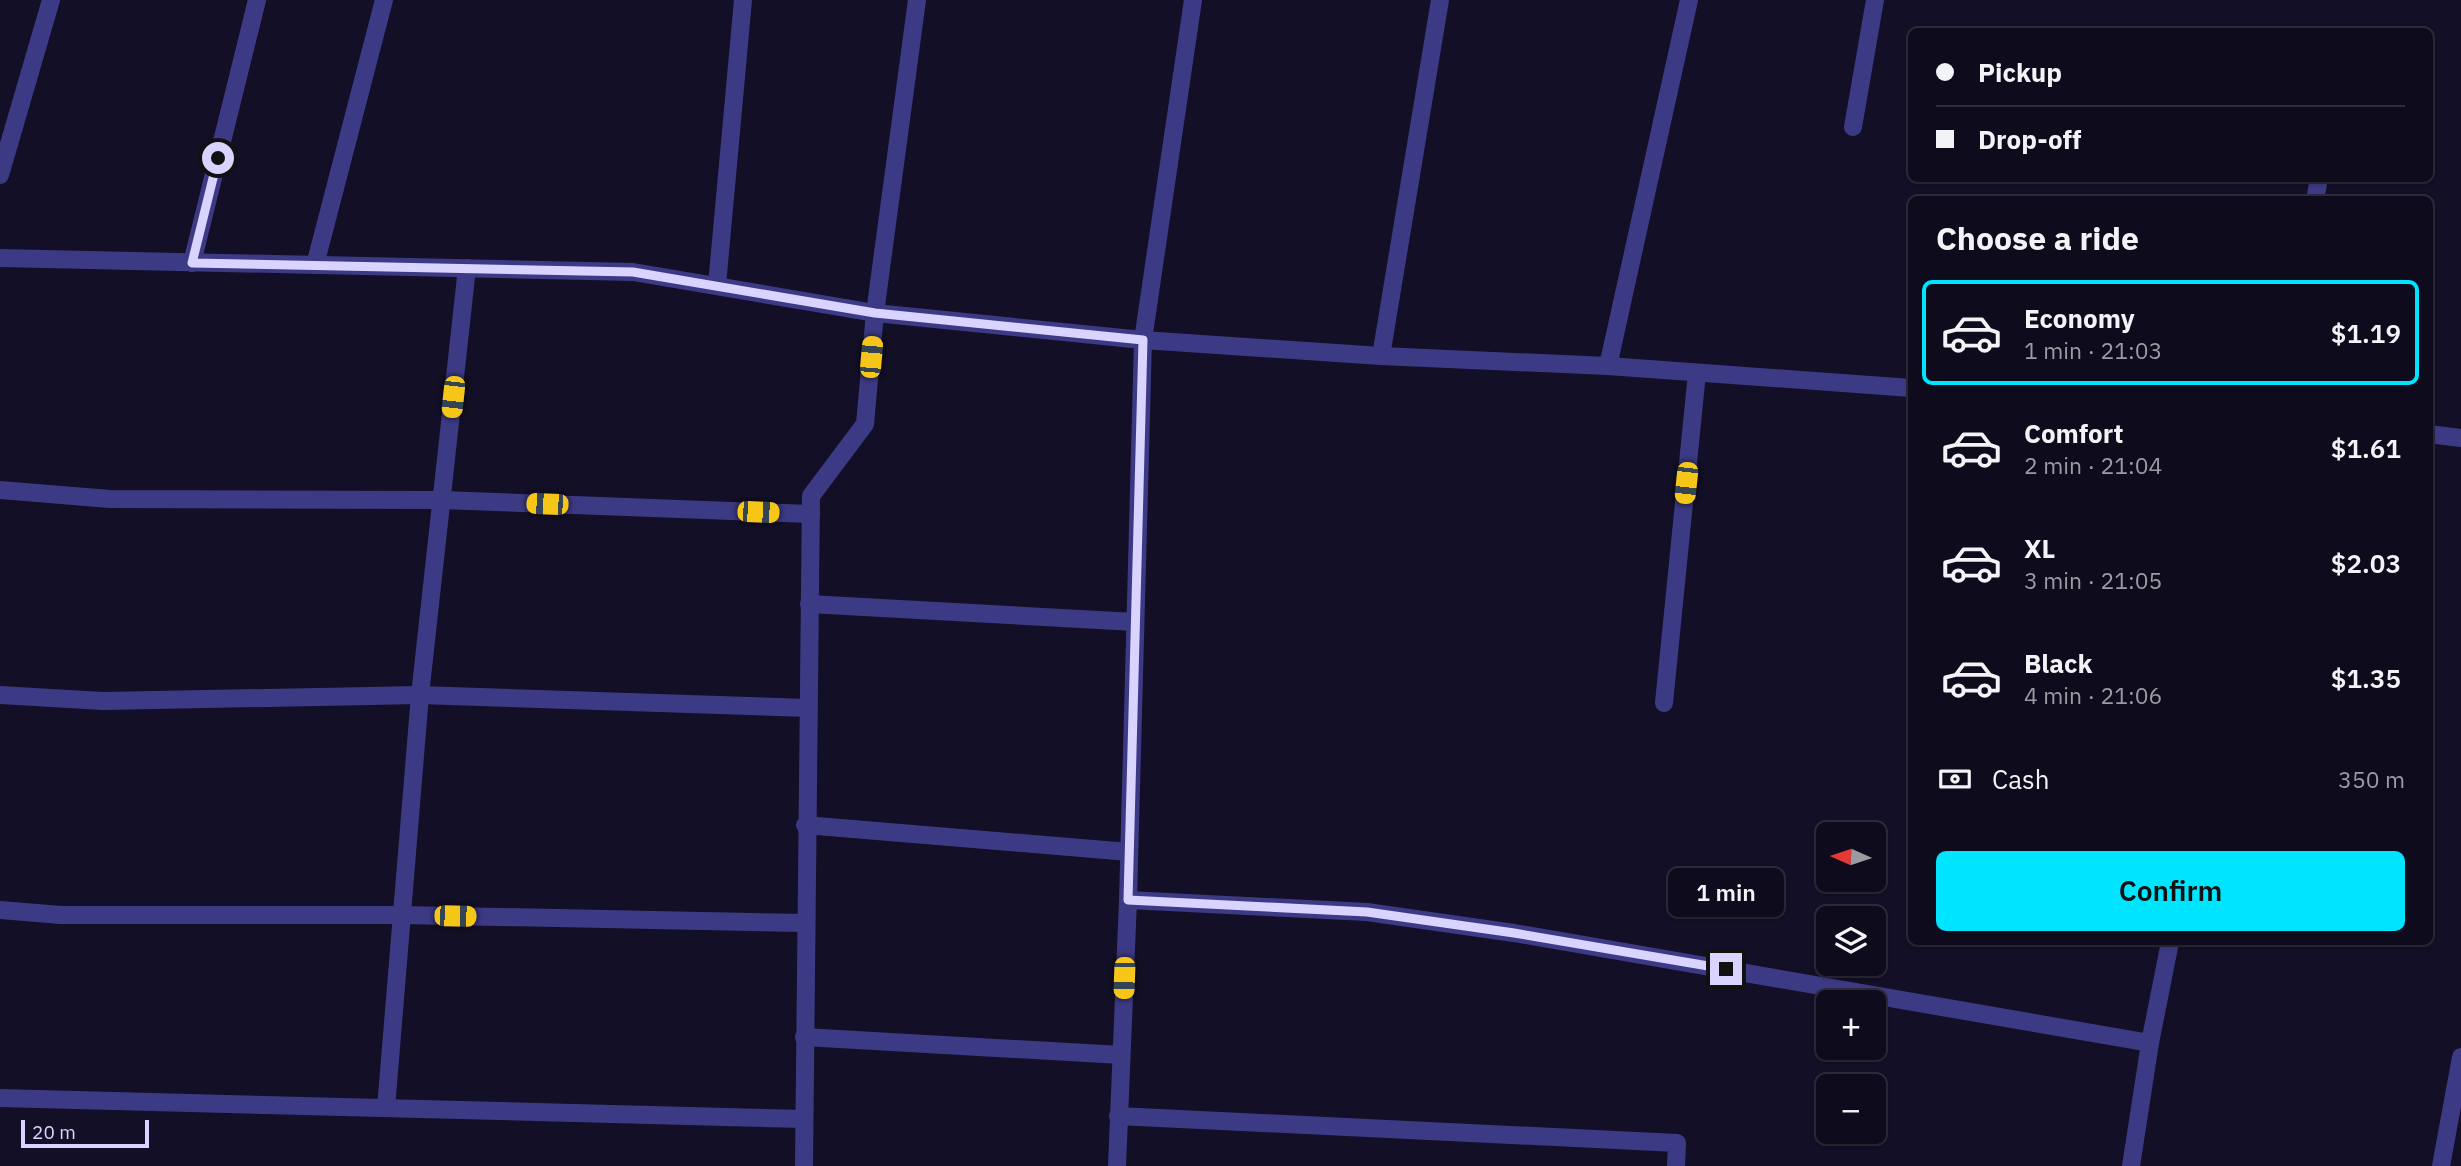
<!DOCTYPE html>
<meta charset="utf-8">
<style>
:root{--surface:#0e0b1c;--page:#171425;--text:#f1f3f6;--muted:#9b9ba3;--line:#2e2b3b;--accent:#00e5ff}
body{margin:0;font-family:"IBM Plex Sans",sans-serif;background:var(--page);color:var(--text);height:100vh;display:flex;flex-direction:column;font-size:26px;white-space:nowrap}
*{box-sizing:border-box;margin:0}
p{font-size:23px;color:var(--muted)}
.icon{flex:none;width:38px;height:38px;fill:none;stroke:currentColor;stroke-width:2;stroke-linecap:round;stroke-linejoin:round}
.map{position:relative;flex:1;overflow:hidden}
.details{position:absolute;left:1908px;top:196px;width:525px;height:749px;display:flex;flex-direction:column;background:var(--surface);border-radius:10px;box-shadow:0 2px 5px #0004,0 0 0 2px var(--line)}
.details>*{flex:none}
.guide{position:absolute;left:1908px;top:28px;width:525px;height:154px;border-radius:10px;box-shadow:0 2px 5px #0004,0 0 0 2px var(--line);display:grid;align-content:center;height:154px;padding:0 28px;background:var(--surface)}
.needle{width:46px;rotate:273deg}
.controls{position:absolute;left:1816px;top:822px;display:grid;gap:14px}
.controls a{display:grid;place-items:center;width:70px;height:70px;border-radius:10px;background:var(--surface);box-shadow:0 2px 5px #0004,0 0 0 2px var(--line);font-size:35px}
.scale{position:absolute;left:21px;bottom:18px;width:128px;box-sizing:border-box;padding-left:7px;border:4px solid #d9d4ff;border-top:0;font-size:19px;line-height:24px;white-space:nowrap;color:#d9d4ff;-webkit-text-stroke:5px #130f26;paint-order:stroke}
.end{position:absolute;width:32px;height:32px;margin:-16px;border:9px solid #d9d4ff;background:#111;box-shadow:0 0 0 4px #111}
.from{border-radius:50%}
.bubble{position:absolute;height:49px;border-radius:10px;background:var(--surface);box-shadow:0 2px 5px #0004,0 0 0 2px var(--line);font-size:23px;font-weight:600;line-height:49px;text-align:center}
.car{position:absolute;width:21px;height:42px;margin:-21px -10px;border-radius:9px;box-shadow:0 0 5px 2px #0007;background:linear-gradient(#f5c518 24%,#345 0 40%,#f5c518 0 76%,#345 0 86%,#f5c518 0)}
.guide b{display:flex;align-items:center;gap:24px;height:66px;font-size:26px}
.guide b+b{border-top:2px solid var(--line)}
.guide i{width:18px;height:18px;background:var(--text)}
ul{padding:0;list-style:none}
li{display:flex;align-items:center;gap:21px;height:105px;margin:0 14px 10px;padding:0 14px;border:4px solid transparent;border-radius:10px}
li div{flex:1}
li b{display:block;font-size:26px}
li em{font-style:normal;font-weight:600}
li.current{border-color:var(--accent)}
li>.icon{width:63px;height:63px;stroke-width:1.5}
h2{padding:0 28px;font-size:32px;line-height:84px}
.pay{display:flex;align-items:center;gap:18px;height:77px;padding:0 28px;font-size:26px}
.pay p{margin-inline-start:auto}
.primary-button{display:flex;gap:14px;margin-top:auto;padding:14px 28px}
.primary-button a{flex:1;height:80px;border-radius:10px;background:var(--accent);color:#111;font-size:28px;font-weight:600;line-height:80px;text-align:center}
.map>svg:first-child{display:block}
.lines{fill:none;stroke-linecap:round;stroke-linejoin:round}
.minor{stroke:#3d3a85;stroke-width:18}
.tertiary{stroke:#3d3a85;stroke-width:18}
.route{stroke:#d9d4ff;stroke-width:9}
</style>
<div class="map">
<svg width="2461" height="1166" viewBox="0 0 2461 1166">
<rect width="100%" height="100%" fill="#130f26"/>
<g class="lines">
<g class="minor">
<polyline points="1853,127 1875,0"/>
<polyline points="0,175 51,0"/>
<polyline points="2315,200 2319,178"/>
<polyline points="192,263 257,0"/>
<polyline points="315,265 384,0"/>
<polyline points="717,285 743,0"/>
<polyline points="1381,356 1440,0"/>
<polyline points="1608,366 1689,0"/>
<polyline points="0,490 110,499 442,500 811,514"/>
<polyline points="809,604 1135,622"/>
<polyline points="0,695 103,701 420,695 808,708"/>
<polyline points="1664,703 1697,373"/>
<polyline points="805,825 1129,852"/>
<polyline points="1128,900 1367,912 1514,933 2150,1043 2131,1166"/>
<polyline points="0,910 61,915 402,915 805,923"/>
<polyline points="804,1037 1121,1055"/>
<polyline points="2150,1043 2170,942"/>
<polyline points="0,1098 804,1119"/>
<polyline points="386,1108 420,695 467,268"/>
<polyline points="1118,1116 1677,1143 1676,1166"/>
<polyline points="804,1166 811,496 865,424 875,313 917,0"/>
<polyline points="1117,1166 1128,900 1143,340 1193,0"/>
<polyline points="2441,1166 2461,1057"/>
</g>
<g class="tertiary">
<polyline points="0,258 633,272 875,313 1143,340 1381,356 1608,366 1911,388"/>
<polyline points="2429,434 2461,438"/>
</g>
</g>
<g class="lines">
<polyline class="route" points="218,158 192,263 633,272 875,313 1143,340 1128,900 1367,912 1514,933 1726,969"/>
</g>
</svg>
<div class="controls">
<a><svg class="needle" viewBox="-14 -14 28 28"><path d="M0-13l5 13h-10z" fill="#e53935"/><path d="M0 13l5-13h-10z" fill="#9b9ba3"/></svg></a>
<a><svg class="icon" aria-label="layers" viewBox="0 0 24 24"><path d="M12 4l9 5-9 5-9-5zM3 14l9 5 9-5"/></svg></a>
<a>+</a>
<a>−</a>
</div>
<div class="scale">20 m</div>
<i class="end from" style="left:218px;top:158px"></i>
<i class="end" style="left:1726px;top:969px"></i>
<div class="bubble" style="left:1668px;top:868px;width:116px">1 min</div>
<i class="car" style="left:871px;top:357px;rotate:5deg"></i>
<i class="car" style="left:453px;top:397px;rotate:186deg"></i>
<i class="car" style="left:1686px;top:483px;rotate:186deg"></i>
<i class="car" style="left:547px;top:504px;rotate:272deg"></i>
<i class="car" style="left:758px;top:512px;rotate:92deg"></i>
<i class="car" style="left:455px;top:916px;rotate:91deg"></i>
<i class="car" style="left:1124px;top:978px;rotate:182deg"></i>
<div class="guide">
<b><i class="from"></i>Pickup</b>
<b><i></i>Drop-off</b>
</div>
<section class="details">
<h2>Choose a ride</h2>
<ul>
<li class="current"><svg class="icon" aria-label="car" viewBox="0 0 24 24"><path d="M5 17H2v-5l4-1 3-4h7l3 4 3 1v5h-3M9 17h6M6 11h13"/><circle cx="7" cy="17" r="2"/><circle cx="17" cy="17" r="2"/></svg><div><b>Economy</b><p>1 min · 21:03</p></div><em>$1.19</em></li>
<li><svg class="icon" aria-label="car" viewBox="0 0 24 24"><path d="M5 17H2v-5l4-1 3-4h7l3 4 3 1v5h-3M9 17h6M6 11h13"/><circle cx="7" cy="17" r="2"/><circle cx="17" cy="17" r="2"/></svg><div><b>Comfort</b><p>2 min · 21:04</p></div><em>$1.61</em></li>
<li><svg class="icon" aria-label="car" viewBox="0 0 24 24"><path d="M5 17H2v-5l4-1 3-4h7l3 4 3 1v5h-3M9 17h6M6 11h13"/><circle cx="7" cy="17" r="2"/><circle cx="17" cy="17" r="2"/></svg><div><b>XL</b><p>3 min · 21:05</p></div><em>$2.03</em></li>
<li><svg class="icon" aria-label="car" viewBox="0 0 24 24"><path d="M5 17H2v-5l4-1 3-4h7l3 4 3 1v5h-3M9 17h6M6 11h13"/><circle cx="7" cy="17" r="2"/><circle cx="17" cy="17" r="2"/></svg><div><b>Black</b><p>4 min · 21:06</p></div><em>$1.35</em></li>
</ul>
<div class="pay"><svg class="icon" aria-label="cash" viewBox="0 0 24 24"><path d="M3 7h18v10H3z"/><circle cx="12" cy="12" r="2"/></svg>Cash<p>350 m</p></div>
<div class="primary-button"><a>Confirm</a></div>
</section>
</div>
